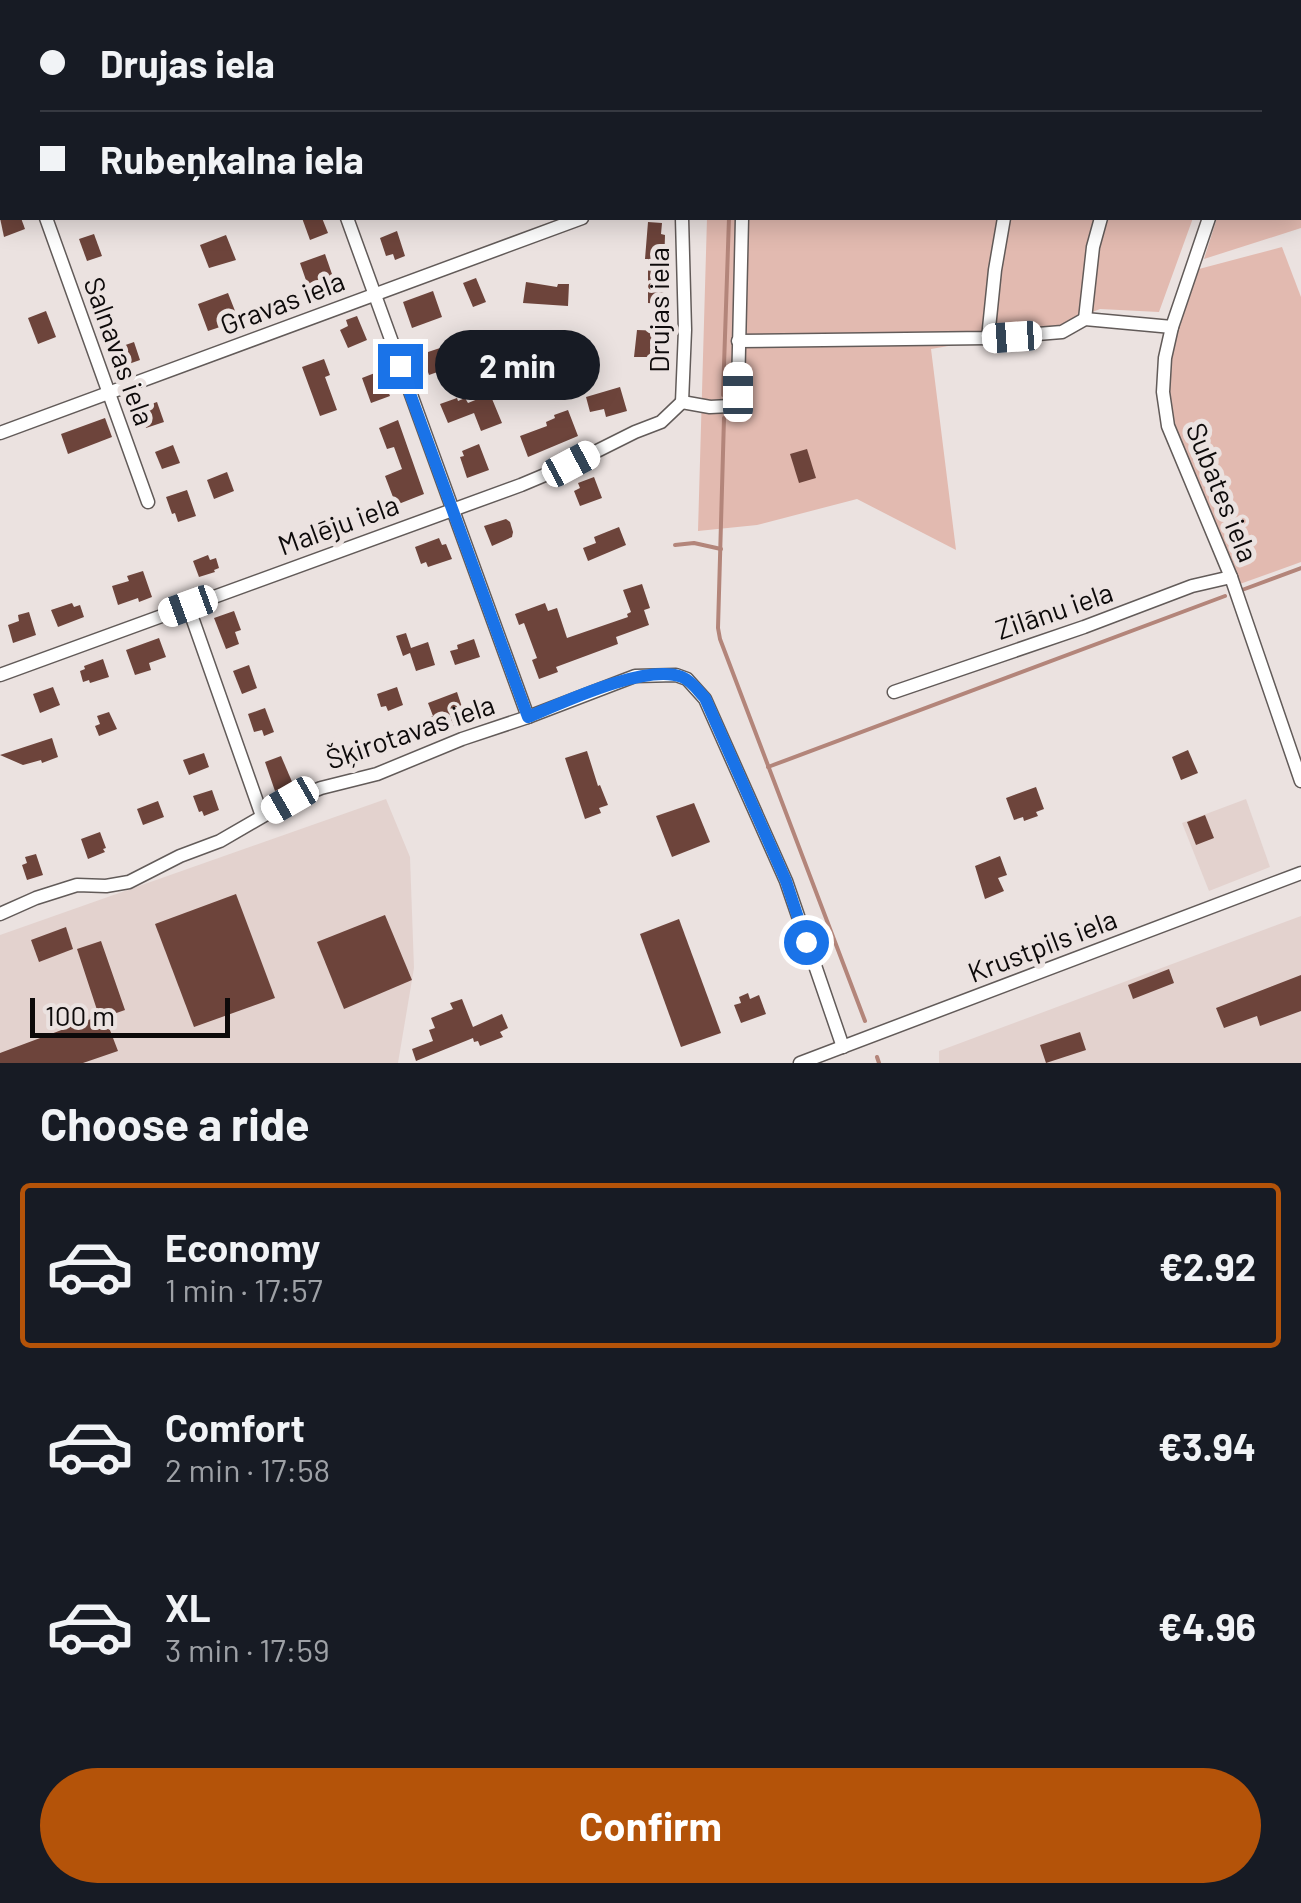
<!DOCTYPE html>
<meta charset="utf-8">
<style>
:root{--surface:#171b24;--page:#20242c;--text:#f1f3f6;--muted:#9ea1a6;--line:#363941;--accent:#b45309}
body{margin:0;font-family:Barlow,sans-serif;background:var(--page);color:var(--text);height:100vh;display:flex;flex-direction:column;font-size:38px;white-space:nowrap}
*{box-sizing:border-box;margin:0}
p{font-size:32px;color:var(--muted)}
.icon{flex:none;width:55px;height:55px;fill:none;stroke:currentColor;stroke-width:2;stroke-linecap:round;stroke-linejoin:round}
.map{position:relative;height:1063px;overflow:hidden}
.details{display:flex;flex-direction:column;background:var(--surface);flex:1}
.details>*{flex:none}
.guide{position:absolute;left:0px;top:0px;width:1302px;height:220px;box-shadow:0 5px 25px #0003;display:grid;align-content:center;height:220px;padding:0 40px;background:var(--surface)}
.scale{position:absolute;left:30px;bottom:25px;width:200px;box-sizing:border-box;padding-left:10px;border:5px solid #0d0a0a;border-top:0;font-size:28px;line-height:35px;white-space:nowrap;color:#0d0a0a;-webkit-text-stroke:8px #ebe2e0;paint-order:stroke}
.end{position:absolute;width:45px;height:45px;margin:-22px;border:12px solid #1a73e8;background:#fff;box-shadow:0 0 0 5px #fff}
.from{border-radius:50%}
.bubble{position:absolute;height:70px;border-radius:35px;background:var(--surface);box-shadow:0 5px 25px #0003;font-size:32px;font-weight:700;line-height:70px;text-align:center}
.car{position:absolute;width:30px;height:60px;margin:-30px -15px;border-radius:12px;box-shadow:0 0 8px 2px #0007;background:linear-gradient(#fff 24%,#345 0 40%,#fff 0 76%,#345 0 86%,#fff 0)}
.guide b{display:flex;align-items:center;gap:35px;height:95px;font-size:38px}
.guide b+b{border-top:2px solid var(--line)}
.guide i{width:25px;height:25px;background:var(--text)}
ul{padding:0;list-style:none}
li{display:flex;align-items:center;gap:30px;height:165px;margin:0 20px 15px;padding:0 20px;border:5px solid transparent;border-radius:10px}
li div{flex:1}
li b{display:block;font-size:38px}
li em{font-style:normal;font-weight:700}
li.current{border-color:var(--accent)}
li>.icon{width:90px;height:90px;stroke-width:1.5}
h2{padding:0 40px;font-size:45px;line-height:120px}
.primary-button{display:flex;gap:20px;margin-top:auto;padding:20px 40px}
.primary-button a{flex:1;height:115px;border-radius:60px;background:var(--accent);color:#fff;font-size:40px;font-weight:700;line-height:115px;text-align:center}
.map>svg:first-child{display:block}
.built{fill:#e3d2ce}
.green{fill:#e2bab0}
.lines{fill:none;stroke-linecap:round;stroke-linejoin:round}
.stream{stroke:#b3857a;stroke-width:4}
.building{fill:#6d443b}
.minor-casing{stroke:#625b59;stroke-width:15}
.minor{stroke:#fff;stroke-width:12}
.route{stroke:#1a73e8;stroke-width:12}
.labels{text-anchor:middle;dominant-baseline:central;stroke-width:10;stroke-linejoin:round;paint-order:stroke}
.street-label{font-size:28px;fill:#0d0a0a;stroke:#ebe2e0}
</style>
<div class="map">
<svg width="1301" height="1063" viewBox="0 0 1301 1063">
<rect width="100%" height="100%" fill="#ebe2e0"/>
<g class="built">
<polygon points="386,799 410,857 414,968 398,1063 0,1063 0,935"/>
<polygon points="1246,799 1270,867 1209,891 1182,823"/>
<polygon points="1301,916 1301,1063 939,1063 939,1051"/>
</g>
<g class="green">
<polygon points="0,0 456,0 446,2 2,2 2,195 0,196"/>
<polygon points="714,0 1274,0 1272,2 714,2"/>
<polygon points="1295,0 1301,0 1301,228 1204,259 1217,218 1300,218 1300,2 1294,2"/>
<polygon points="707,218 1193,218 1159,312 1100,309 1052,328 931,349 956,550 857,499 757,525 698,531"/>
<polygon points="1282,247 1301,297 1301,562 1237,585 1176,436 1169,394 1172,349 1199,269"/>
</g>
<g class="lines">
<g class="stream">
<polyline points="735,2 735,0"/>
<polyline points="723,395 729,218"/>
<polyline points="724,418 718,628 720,639 865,1021"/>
<polyline points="675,545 694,543 721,549"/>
<polyline points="1242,590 1301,568"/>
<polyline points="768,767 1225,596"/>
<polyline points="877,1057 879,1063"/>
</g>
</g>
<g class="building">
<polygon points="0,218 21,218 25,229 4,237"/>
<polygon points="302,218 322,218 328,233 310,240"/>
<polygon points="648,222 662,223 661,234 665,235 663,304 648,303 648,259 645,259"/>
<polygon points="397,231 405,256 395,260 393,254 386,256 380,238"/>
<polygon points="94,234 102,256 87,261 79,239"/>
<polygon points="226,235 236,260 209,268 200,245"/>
<polygon points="325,254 333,277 308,286 300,263"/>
<polygon points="476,278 486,302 473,307 463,283"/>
<polygon points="526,282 557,287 558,284 569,284 568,306 523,303"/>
<polygon points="433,291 442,317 412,328 403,302"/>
<polygon points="228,293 237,316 221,321 223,326 208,331 198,304"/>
<polygon points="46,311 56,337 38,344 28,318"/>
<polygon points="357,316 367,340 348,348 340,330 348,326 346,320"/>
<polygon points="637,330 664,331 664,343 658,343 656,357 634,357"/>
<polygon points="473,338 474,342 478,340 483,353 478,355 481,362 468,367 459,342"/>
<polygon points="134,342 140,360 123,366 117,348"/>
<polygon points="440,348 446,369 429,375 422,354"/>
<polygon points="324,359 330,375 325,377 337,410 320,416 302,367"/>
<polygon points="380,371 390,396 371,403 362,378"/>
<polygon points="620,387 627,411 606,417 604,409 590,412 586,397"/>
<polygon points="490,394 502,423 481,431 474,413 448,423 440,404 457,398 458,401 465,398 468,403"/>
<polygon points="157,402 164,422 146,428 140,408"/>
<polygon points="568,410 578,436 528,457 520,436 547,426 546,422 555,418 554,415"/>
<polygon points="105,418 112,437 68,454 61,434"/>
<polygon points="398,420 424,494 396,505 385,476 402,469 394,447 387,449 379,428"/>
<polygon points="479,444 489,470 467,478 460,457 464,456 462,451"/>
<polygon points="173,445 180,463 162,469 155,452"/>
<polygon points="807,449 816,478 799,483 790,454"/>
<polygon points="227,472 234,491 214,499 207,480"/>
<polygon points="594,477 602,498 580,506 574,491 580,488 578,483"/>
<polygon points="187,490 196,516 178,522 175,513 172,514 166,497"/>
<polygon points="506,519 510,522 513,532 512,537 492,546 484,526"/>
<polygon points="619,527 626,545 588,561 583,548 596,543 594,537"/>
<polygon points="439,538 442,545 446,544 452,559 428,567 426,562 421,564 415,547"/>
<polygon points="208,555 210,560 216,558 219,568 214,570 215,572 199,577 193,561"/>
<polygon points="143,571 152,597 139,602 138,598 118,605 112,586 129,581 127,576"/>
<polygon points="642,584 650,608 644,610 649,625 616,637 618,644 556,667 558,672 539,679 532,660 537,658 524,623 519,625 515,614 545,603 548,611 557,608 567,638 628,617 627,614 631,612 623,590"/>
<polygon points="72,603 74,607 80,605 84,617 58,627 51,610"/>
<polygon points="234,611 241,630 235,632 239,644 226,649 214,618"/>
<polygon points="29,612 36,635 13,643 8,625 19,621 18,615"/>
<polygon points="406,633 411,648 428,642 435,665 416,671 410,653 403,656 396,636"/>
<polygon points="159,638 166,657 149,663 151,670 135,675 126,650"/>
<polygon points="474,639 480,657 455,665 450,651 458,649 457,645"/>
<polygon points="103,659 109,677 90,683 89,680 83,682 80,671 85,669 84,666"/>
<polygon points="249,665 257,688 242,694 233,671"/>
<polygon points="53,687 60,705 40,713 33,694"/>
<polygon points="397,687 403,705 388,711 386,706 381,707 377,694"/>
<polygon points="457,692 463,710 452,714 456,725 407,743 401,729 433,716 428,703"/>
<polygon points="265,708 274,732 264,736 262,730 254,732 248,714"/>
<polygon points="109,712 117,729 99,736 95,726 100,724 97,716"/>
<polygon points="52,738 58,757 42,763 41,760 23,765 0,755"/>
<polygon points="1188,750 1198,773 1181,780 1172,757"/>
<polygon points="587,751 598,786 600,785 608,805 599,808 601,813 585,819 565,758"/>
<polygon points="204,753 209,767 189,775 183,760"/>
<polygon points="281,756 293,784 275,791 265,762"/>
<polygon points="1036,787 1044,809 1036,812 1038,816 1024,821 1023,817 1014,820 1006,798"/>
<polygon points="212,790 219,810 204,816 202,811 199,812 193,796"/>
<polygon points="158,801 164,817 143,825 137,809"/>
<polygon points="694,803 710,842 672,857 656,816"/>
<polygon points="1205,815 1214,838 1196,845 1187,822"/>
<polygon points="100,832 106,848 103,849 105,852 88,859 81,839"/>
<polygon points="36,854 43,875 27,880 22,865 27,863 25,857"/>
<polygon points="1000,856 1007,875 998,878 1004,891 985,899 975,866"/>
<polygon points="236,894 275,998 194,1027 155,924"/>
<polygon points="385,915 412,980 344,1009 317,942"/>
<polygon points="679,919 721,1033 681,1047 640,934"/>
<polygon points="66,927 73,949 39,962 31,940"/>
<polygon points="101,941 125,1010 105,1017 118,1051 83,1063 0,1063 0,1053 99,1016 77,949"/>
<polygon points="1169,969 1174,983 1133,999 1128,985"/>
<polygon points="1301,975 1301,1011 1260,1026 1257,1016 1224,1028 1216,1008"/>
<polygon points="748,993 750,999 759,995 766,1014 741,1023 734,1005 741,1003 739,997"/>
<polygon points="462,999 473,1027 502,1014 508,1028 500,1032 503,1037 480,1046 478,1041 474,1042 473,1038 416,1061 412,1049 433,1041 429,1030 435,1028 431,1018 453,1009 450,1003"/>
<polygon points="1080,1032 1086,1050 1046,1063 1040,1045"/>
</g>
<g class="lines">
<g class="minor-casing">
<g id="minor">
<polyline points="397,2 399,0"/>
<polyline points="749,2 749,0"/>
<polyline points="1065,2 1066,0"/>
<polyline points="1286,2 1287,0"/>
<polyline points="0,196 2,195"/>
<polyline points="46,218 148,502"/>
<polyline points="347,218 528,717"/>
<polyline points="682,218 685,330 682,402"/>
<polyline points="1209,218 1172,327 1165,358 1163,392 1168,426 1231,577 1301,781"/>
<polyline points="1085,319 1093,247 1101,218"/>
<polyline points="988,338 995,270 1004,218"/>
<polyline points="738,341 988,338 1062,332 1085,319 1172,327"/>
<polyline points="682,402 710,407 730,406 738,391 742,218"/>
<polyline points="0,433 582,218"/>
<polyline points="188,606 262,816"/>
<polyline points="0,675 521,485 571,464 635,432 661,422 682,402"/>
<polyline points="894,692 1084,627 1192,586 1231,577"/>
<polyline points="0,914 36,898 77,885 106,886 129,882 180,856 220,841 289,801 321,788 377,774 462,739 528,717 635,676 676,675 687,679 705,699 786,881 843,1047"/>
<polyline points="800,1063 1301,873"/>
</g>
</g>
<use href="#minor" class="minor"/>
</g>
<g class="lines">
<path class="route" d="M400,366L528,717C564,702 646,663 682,677C692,681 698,691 705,698L786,881L806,942"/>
</g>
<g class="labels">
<g class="street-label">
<text transform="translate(282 302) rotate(-21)">Gravas iela</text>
<text transform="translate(658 310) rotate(-90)">Drujas iela</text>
<text transform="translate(120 351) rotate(70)">Salnavas iela</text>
<text transform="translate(1223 492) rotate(68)">Subates iela</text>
<text transform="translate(338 524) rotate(-20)">Malēju iela</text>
<text transform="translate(1054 610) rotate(-19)">Zilānu iela</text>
<text transform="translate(410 731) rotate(-19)">Šķirotavas iela</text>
<text transform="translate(1042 945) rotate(-21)">Krustpils iela</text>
</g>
</g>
</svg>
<div class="scale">100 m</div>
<i class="end from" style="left:806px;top:942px"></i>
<i class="end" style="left:400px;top:366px"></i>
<div class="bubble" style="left:435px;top:330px;width:165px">2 min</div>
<i class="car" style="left:1012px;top:337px;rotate:266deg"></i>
<i class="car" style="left:738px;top:392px;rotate:0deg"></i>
<i class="car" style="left:571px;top:464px;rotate:62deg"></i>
<i class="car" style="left:188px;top:606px;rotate:250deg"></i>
<i class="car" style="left:290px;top:800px;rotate:240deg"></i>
<div class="guide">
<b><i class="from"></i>Drujas iela</b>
<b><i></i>Rubeņkalna iela</b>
</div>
</div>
<section class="details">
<h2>Choose a ride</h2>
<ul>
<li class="current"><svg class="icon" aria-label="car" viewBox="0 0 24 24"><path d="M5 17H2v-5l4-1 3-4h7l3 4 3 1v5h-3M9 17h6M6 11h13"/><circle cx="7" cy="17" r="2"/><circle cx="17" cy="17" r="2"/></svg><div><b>Economy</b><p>1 min · 17:57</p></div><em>€2.92</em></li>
<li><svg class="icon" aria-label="car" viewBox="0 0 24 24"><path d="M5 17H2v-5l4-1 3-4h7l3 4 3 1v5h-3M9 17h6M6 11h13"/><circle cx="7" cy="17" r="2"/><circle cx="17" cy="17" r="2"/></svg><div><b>Comfort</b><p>2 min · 17:58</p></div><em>€3.94</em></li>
<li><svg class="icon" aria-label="car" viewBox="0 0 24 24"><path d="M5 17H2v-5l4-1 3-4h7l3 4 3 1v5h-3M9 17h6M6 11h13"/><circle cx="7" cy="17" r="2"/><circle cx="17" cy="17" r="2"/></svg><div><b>XL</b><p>3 min · 17:59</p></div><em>€4.96</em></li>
</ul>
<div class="primary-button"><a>Confirm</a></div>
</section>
